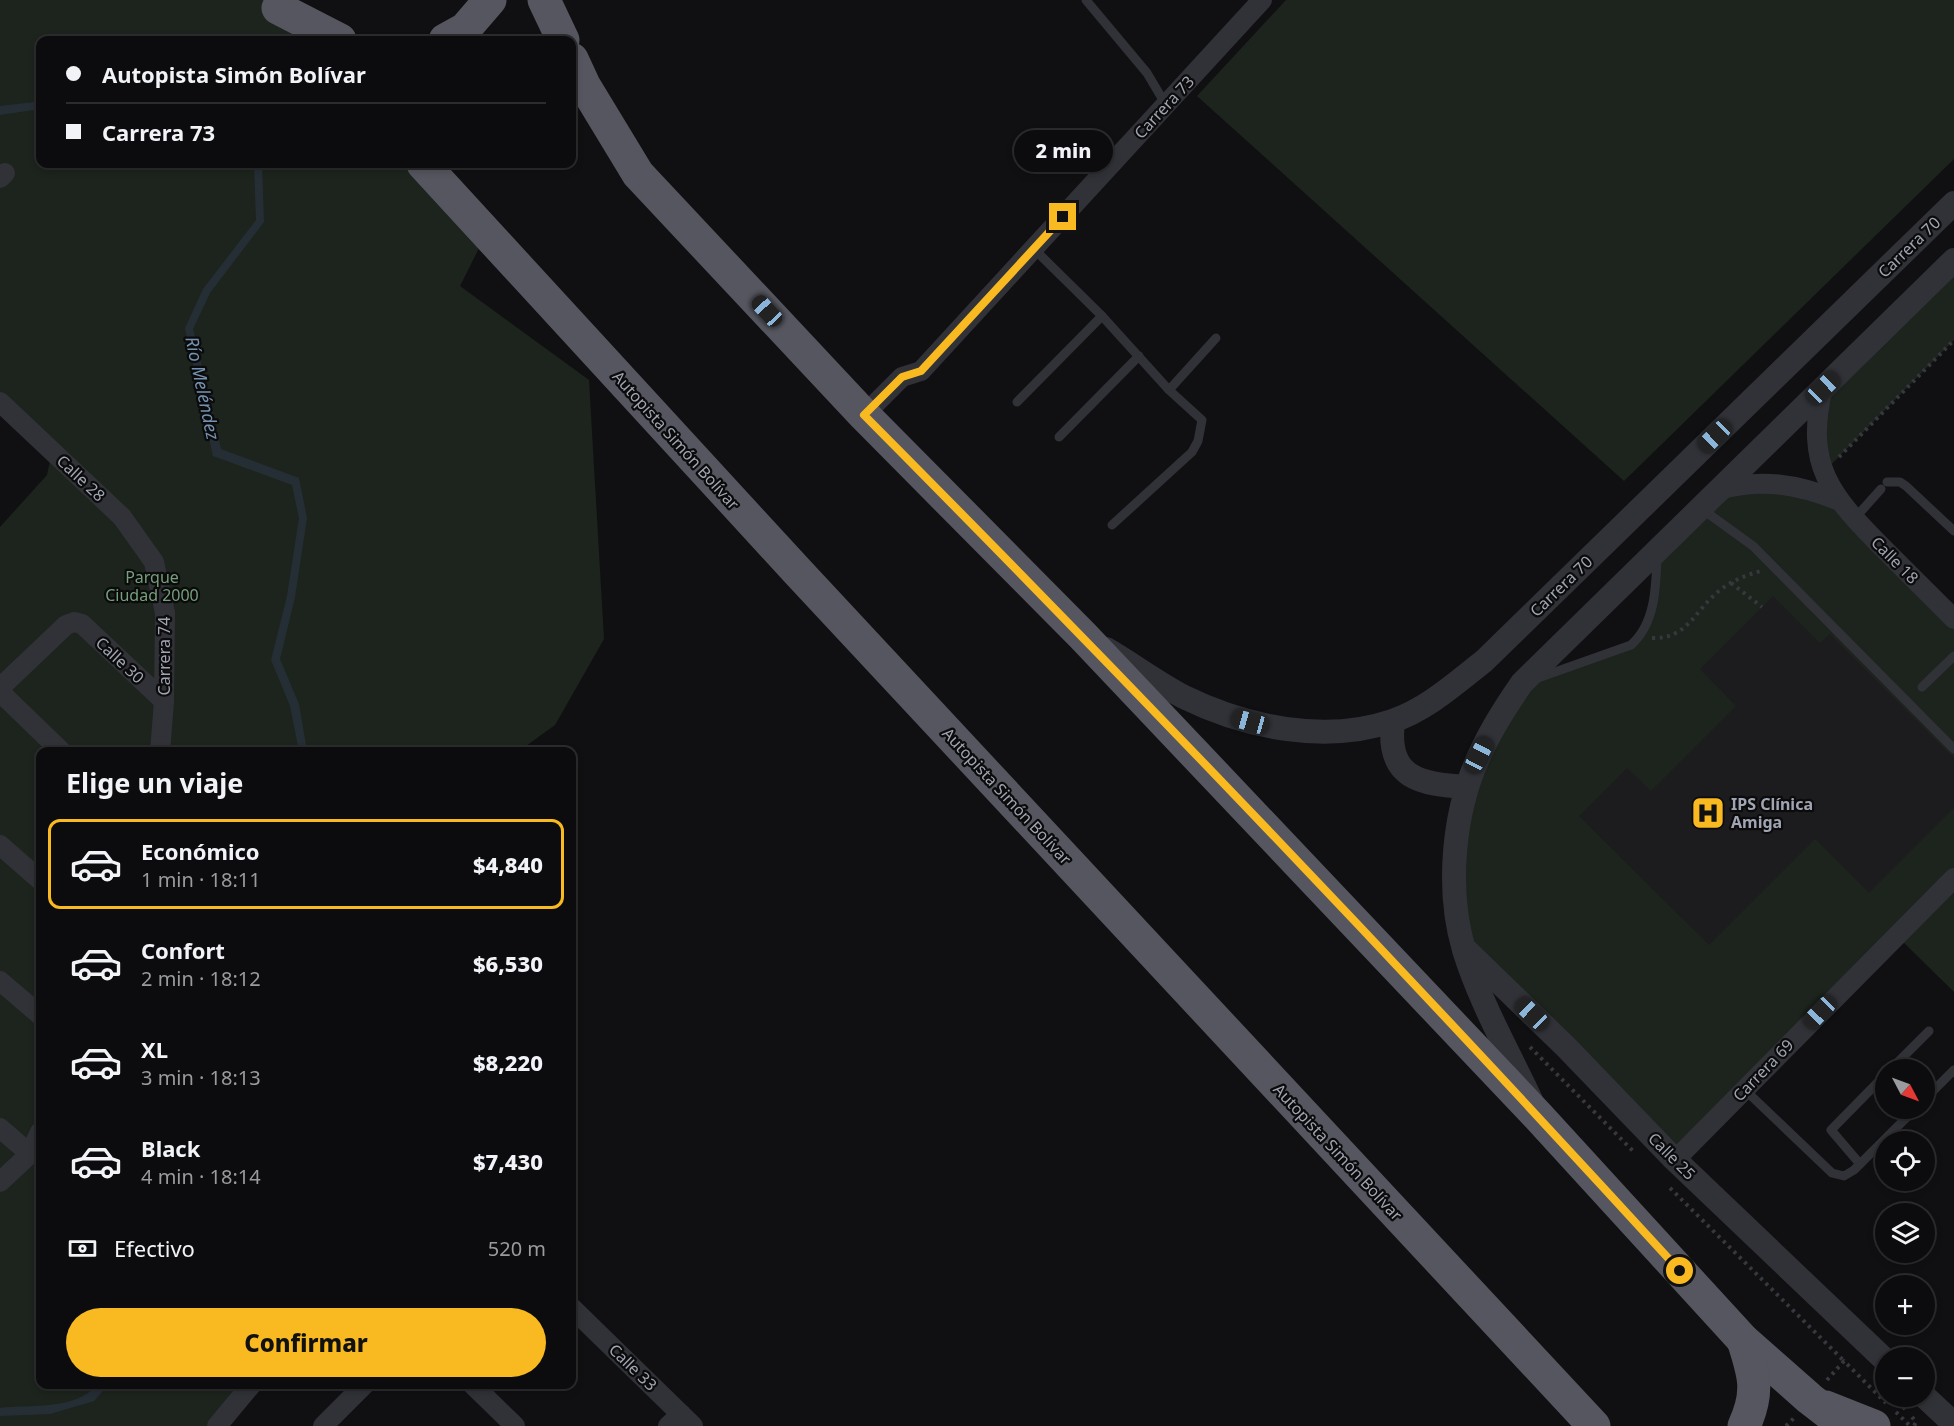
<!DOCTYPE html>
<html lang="es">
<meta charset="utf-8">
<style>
:root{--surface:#0c0c0e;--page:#151517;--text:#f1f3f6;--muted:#9a9b9e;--line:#2c2c2e;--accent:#f9ba21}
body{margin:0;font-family:"Noto Sans",sans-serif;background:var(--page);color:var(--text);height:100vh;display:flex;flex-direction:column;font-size:22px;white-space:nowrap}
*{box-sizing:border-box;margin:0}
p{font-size:20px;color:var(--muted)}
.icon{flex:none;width:33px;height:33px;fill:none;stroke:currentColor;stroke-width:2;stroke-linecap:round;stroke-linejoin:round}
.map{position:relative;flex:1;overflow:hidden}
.drawer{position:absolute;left:36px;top:747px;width:540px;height:642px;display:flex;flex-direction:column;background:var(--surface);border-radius:12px;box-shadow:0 3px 9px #0003,0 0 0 2px var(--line)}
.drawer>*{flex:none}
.banner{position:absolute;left:36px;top:36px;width:540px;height:132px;border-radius:12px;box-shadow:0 3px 9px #0003,0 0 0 2px var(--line);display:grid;align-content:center;height:132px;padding:0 30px;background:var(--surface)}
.needle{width:39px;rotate:131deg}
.buttons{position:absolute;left:1875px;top:1059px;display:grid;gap:12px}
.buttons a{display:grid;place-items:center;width:60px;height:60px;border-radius:50%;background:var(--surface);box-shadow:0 3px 9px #0003,0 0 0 2px var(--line);font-size:30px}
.end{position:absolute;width:27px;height:27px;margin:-14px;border:8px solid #f9ba21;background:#111;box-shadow:0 0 0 3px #111}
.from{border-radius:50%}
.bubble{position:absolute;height:42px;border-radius:21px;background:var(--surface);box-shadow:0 3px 9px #0003,0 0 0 2px var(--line);font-size:20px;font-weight:800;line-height:42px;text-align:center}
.car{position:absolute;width:18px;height:36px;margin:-18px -9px;border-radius:8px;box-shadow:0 0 4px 2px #0007;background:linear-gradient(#222 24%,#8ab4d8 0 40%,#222 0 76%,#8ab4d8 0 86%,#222 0)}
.banner b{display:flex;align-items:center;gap:21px;height:57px;font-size:22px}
.banner b+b{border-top:2px solid var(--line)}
.banner i{width:15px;height:15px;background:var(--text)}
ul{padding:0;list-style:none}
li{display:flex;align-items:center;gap:18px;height:90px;margin:0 12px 9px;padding:0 18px;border:3px solid transparent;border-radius:12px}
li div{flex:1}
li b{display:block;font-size:22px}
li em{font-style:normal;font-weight:800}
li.selected{border-color:var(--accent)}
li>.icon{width:54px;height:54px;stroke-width:1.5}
h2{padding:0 30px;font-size:27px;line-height:72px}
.pay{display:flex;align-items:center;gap:15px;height:66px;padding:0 30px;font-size:22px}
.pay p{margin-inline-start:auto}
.action{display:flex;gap:12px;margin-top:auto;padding:12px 30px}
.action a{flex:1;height:69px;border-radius:36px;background:var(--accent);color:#111;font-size:24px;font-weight:800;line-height:69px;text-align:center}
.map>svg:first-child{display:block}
.built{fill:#1c1c1f}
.green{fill:#1c241d}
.water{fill:#262e35}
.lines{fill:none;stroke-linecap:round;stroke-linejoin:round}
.path{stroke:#37383e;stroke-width:4;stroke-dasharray:3 4.5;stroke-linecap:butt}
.service{stroke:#313237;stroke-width:9}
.minor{stroke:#313237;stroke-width:20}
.tertiary{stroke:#313237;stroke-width:24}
.trunk{stroke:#55565f;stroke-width:33}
.route{stroke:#f9ba21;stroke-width:8}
.labels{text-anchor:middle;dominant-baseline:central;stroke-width:4.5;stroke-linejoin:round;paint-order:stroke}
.street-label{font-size:16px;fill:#a1a5b3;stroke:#0b0b0c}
.park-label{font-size:16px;fill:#769f7b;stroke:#0b0b0c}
.poi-label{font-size:16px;font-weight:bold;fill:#a1a5b3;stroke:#0b0b0c;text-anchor:start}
.water-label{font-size:18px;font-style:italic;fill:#7592b0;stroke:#0b0b0c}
</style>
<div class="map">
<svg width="1954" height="1426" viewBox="0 0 1954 1426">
<rect width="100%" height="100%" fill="#101012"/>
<polygon class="built" points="1657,566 1954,619 1954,878 1672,1157 1455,894 1631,645 1643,635"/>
<g class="green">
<polygon points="0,0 270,0 308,40 40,40 40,164 423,164 487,232 460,286 589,380 604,639 555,725 519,751 40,752 40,1384 252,1385 217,1426 0,1426 0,527 47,475 52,451 0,402"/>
<polygon points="1286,0 1954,0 1954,159 1624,481 1197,96"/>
<polygon points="1954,260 1954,340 1823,473 1818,409"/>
<polygon points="1742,484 1837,500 1954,619 1954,758 1830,634 1820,643 1773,596 1700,669 1736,706 1651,791 1627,768 1579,816 1709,945 1815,839 1869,893 1954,808 1954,992 1896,935 1672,1157 1464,948 1457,839 1522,683 1631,645 1643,635 1657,566"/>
</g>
<g class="water">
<polygon points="35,102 40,105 40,115 33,110 0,115 0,106"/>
<polygon points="254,164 262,164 264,222 210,293 193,329 221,449 299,478 307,518 295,597 280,659 299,704 307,751 299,751 290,706 271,660 287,596 299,518 292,485 213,456 185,328 203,289 256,220"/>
<path d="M97,1385H108L94,1401L50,1414L0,1416V1408C32,1404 74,1411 97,1385Z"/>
</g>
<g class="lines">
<g class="path">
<polyline points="1839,457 1954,340"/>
<polyline points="1731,583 1762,607"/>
<path d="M1652,638C1688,639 1694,611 1719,591C1731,581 1746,575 1761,571"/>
<polyline points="1530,1047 1635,1153"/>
<polyline points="1670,1188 1844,1361"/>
<polyline points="1827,1380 1844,1361 1886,1403"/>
<polyline points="1899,1396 1896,1400 1907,1411"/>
<polyline points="1896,1412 1910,1426"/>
<polyline points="1912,1417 1916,1422 1914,1426"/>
<polyline points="1786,1426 1794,1418"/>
</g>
<g class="service">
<polyline points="1086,0 1147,73 1166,105"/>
<polyline points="1034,249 1102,316 1169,390 1202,420 1198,441 1192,452 1112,525"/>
<polyline points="1169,390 1216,338"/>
<polyline points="1017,402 1102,316"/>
<polyline points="1059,437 1139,356"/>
<polyline points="1887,482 1900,482 1906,486 1954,531"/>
<polyline points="1702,509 1753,546 1954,749"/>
<polyline points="1855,518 1881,489"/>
<path d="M1538,678L1631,645C1655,624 1656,588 1657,557"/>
<polyline points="1922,687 1954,656"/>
<polyline points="1890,1070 1929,1031"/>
<polyline points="1744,1089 1832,1173 1844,1176 1854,1170 1916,1108"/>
<polyline points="1924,1100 1954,1070"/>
<polyline points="1860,1164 1831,1130 1886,1074"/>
</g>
<g class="minor">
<polyline points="0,178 5,173"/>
<path d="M1823,388C1804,465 1831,496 1883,548C1907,572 1930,595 1954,619"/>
<polyline points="0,402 122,517 154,562 165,613 164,701 160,752"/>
<polyline points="864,415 902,377 921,371 1262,0"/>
<path d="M1719,490C1760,478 1797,484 1837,500"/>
<polyline points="62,752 2,694 3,685 66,625 74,622 82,624 164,701"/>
<polyline points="0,845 40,880"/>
<polyline points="0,981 40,1015"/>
<polyline points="0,1128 30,1154"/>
<polyline points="1675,1160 1954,878"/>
<polyline points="0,1182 30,1154 40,1132"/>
<polyline points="572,1308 693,1426"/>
<polyline points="472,1384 515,1426"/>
<polyline points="217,1426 252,1384"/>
<polyline points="323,1426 365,1384"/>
<polyline points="668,1426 681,1414"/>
</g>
<g class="tertiary">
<path d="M1106,649C1132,664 1157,683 1184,697C1245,727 1325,744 1392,721C1426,710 1456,683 1484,661L1954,203"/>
<path d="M1393,721C1386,779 1420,784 1467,787"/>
<polyline points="1467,951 1566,1047 1672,1157 1886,1361"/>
<path d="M1531,1100C1508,1051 1480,1002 1464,950C1446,889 1453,811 1480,754C1491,729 1506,706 1522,683L1954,260"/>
<polyline points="1924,1396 1954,1424"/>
</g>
<g class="trunk">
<polyline points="544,0 563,40"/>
<polyline points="278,8 340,40"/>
<polyline points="445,40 465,29 490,0"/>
<polyline points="572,59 584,85 638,174 864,415 1083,636 1538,1116 1743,1340 1810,1399 1845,1426"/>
<polyline points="423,164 798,572 1594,1426"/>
<path d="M1743,1340C1754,1374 1760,1392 1744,1426"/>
<polyline points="1826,1407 1874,1426"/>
</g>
</g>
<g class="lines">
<path class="route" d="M1063,217L921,371L902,377L864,415C1142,695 1414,980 1680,1271"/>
</g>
<defs>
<g id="hospital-square" transform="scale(1.725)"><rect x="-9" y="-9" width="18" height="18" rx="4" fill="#f9ba21" stroke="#0b0b0c"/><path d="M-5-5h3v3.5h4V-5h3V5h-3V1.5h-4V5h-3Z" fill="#111"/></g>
</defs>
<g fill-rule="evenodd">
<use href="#hospital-square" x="1708" y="813"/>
</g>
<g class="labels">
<g class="street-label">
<text transform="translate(1164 107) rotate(-47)">Carrera 73</text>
<text transform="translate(1909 247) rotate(-44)">Carrera 70</text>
<text transform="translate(676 440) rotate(48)">Autopista Simón Bolívar</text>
<text transform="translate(81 478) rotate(43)">Calle 28</text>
<text transform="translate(1895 560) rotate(45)">Calle 18</text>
<text transform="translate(1561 586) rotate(-44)">Carrera 70</text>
<text transform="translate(164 656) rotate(-90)">Carrera 74</text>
<text transform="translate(120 660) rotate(43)">Calle 30</text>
<text transform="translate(1007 796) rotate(47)">Autopista Simón Bolívar</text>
<text transform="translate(1763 1070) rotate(-46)">Carrera 69</text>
<text transform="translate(1338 1152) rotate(47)">Autopista Simón Bolívar</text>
<text transform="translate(1672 1156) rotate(45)">Calle 25</text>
<text transform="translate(633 1367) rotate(44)">Calle 33</text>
</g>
<g class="park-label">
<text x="152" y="577">Parque<tspan x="152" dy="18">Ciudad 2000</tspan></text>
</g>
<g class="poi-label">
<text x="1731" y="804">IPS Clínica<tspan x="1731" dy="18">Amiga</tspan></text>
</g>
<g class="water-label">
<text transform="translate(203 388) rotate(78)">Río Meléndez</text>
</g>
</g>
</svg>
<div class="buttons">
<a><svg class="needle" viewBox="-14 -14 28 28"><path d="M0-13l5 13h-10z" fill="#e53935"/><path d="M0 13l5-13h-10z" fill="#9a9b9e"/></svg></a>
<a><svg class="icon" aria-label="locate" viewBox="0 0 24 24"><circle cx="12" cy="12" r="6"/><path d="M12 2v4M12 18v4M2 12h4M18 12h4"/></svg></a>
<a><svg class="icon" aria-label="layers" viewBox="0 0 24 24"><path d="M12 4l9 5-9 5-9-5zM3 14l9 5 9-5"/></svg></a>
<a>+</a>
<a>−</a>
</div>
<i class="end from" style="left:1680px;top:1271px"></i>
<i class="end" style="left:1063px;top:217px"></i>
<div class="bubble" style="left:1014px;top:130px;width:99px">2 min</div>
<i class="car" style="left:767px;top:311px;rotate:317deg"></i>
<i class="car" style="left:1823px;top:388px;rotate:46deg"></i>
<i class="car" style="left:1715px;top:436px;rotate:226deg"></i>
<i class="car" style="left:1250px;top:722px;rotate:286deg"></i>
<i class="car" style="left:1479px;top:755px;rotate:28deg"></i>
<i class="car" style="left:1820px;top:1012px;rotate:224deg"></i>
<i class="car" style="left:1532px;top:1014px;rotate:314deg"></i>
<div class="banner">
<b><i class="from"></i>Autopista Simón Bolívar</b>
<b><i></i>Carrera 73</b>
</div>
<section class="drawer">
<h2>Elige un viaje</h2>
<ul>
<li class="selected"><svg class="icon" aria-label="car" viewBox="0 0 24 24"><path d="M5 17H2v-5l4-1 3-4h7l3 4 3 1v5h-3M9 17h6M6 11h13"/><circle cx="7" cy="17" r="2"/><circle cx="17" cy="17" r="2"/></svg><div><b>Económico</b><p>1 min · 18:11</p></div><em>$4,840</em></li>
<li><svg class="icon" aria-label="car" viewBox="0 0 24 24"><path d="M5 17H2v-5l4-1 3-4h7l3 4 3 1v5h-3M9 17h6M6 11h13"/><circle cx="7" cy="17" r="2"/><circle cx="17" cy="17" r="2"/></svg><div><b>Confort</b><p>2 min · 18:12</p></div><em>$6,530</em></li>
<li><svg class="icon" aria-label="car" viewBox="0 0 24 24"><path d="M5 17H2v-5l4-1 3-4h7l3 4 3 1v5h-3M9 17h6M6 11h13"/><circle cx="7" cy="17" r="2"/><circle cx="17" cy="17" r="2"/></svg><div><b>XL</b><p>3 min · 18:13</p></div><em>$8,220</em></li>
<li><svg class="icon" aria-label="car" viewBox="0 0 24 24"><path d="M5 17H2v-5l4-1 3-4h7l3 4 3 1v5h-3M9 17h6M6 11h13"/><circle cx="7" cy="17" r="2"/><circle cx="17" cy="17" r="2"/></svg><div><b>Black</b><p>4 min · 18:14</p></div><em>$7,430</em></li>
</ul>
<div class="pay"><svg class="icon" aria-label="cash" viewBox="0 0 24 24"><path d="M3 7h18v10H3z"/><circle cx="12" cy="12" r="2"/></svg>Efectivo<p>520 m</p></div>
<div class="action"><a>Confirmar</a></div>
</section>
</div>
